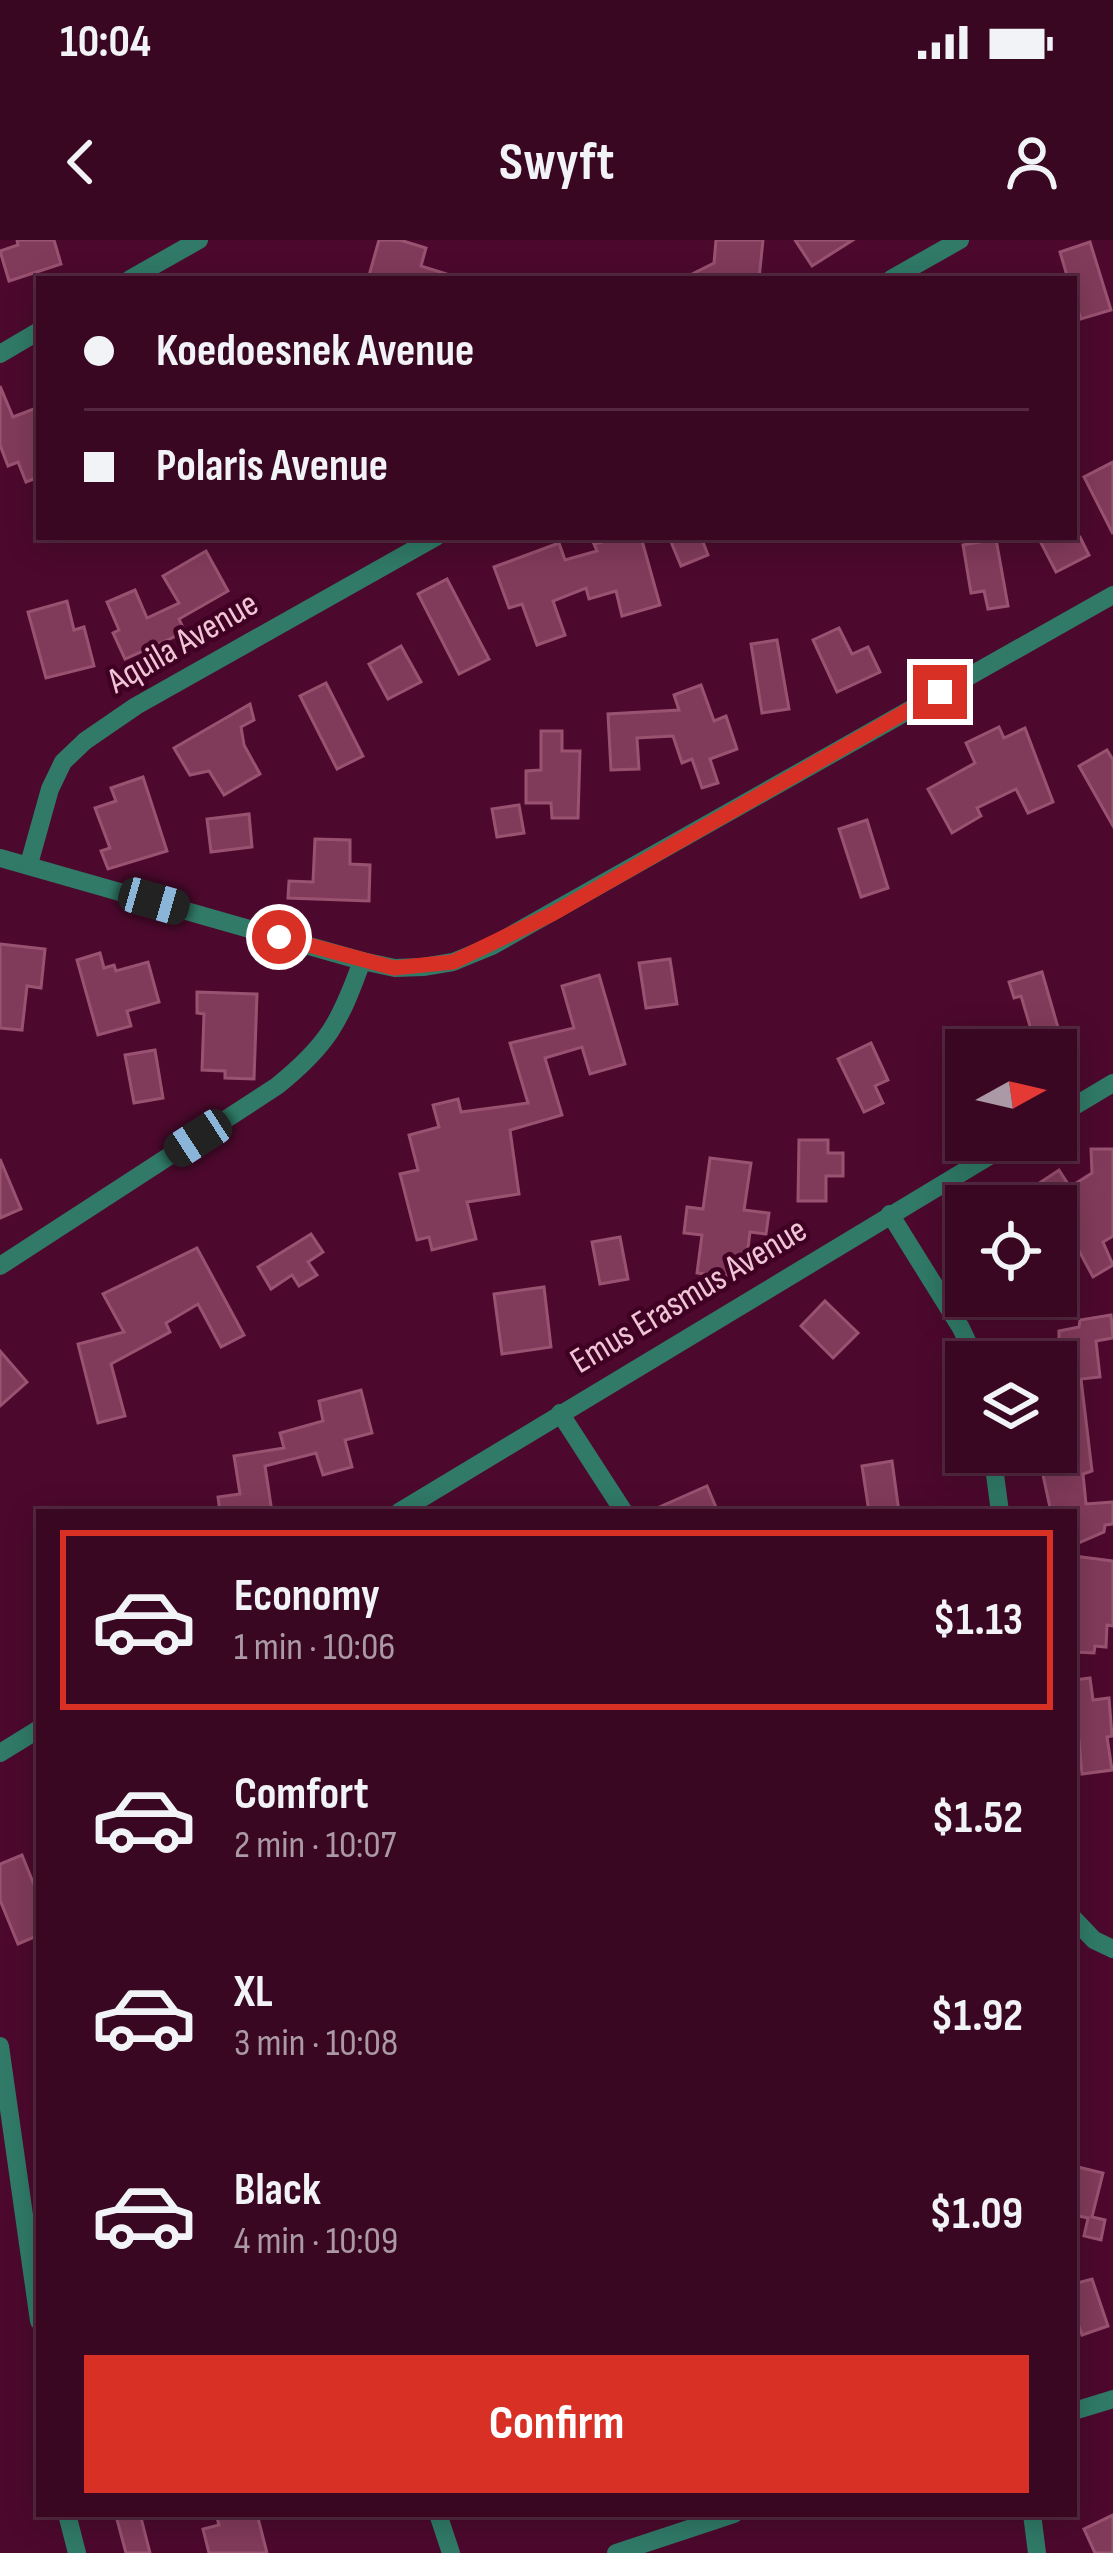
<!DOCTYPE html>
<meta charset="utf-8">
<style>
:root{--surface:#390722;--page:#40102a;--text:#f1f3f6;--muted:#ab99a5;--line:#532840;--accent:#d93025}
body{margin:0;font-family:"Sofia Sans Condensed",sans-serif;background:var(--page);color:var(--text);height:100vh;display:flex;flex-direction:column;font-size:45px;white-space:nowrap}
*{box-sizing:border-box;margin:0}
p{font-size:39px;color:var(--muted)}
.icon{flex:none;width:66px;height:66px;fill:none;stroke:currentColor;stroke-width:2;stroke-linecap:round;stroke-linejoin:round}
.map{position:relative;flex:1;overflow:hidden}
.drawer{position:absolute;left:36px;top:1269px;width:1041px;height:1008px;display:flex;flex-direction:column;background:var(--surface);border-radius:0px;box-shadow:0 6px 30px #0003,0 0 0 3px var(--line)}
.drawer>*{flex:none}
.banner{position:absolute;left:36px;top:36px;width:1041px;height:264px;border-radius:0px;box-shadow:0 6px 30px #0003,0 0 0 3px var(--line);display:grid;align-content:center;height:264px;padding:0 48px;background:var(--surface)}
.needle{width:78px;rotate:82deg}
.controls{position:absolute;left:945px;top:789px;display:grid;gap:24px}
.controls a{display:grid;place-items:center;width:132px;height:132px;border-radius:0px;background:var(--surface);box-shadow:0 6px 30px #0003,0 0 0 3px var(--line);font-size:60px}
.end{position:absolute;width:54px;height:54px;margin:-27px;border:15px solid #d93025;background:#fff;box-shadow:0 0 0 6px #fff}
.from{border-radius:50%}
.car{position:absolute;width:36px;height:72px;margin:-36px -18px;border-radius:15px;box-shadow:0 0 9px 3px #0007;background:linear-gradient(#222 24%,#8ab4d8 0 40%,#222 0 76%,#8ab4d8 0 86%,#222 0)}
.banner b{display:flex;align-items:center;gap:42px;height:114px;font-size:45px}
.banner b+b{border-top:3px solid var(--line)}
.banner i{width:30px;height:30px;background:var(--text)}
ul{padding:21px 0 0;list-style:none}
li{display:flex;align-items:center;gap:36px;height:180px;margin:0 24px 18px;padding:0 24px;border:6px solid transparent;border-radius:0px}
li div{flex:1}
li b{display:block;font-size:45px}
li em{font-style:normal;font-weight:700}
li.selected{border-color:var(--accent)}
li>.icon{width:108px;height:108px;stroke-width:1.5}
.primary-button{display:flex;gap:24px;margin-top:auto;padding:24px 48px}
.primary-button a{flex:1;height:138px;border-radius:0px;background:var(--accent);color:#fff;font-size:48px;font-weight:700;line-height:138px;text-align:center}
.status{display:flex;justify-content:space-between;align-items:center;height:84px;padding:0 60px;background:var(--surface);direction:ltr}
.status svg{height:33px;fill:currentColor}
header{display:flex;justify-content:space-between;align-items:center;height:156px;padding:0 48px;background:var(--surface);font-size:54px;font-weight:700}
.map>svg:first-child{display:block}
.building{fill:#813b5a;stroke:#9a5271;stroke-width:3}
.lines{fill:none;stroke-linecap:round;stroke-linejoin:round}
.street{stroke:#307a67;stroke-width:18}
.route{stroke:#d93025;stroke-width:15}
.labels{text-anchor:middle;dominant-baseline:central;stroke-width:9;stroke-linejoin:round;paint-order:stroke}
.street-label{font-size:36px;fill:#efc5d5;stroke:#400023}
</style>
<div class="status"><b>10:04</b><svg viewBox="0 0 49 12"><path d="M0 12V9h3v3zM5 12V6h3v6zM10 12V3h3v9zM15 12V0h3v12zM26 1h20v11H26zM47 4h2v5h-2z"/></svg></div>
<header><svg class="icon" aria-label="back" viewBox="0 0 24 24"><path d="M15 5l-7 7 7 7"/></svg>Swyft<svg class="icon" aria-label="person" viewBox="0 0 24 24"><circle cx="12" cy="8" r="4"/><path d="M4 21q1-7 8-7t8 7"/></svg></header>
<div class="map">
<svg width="1113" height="2313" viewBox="0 0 1113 2313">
<rect width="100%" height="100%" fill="#4c092d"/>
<g class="building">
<polygon points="17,0 54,0 61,24 9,41 0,11 18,5"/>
<polygon points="379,0 400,0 426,8 421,26 450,35 450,39 368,39"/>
<polygon points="716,0 763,0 759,39 682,39 714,23"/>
<polygon points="795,0 853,0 812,26"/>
<polygon points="1090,2 1111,70 1081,79 1074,58 1074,39 1068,39 1060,12"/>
<polygon points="0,146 13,177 39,167 39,237 26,242 18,222 8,226 0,205"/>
<polygon points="1113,222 1113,294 1084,237"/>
<polygon points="621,297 641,297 660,365 622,376 616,351 589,359 586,348 553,361 565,395 537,405 522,364 509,368 494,327 559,303 565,320 597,311 594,304"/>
<polygon points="669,297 701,297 708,315 681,326"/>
<polygon points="1038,297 1080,297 1089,315 1056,332"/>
<polygon points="996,299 1008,366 988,369 984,351 971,353 963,305"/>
<polygon points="206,311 228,351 179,379 185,392 125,419 113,393 119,390 107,362 135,350 147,378 179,363 163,336"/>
<polygon points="447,339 489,419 459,434 418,354"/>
<polygon points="67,361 74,390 84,387 94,426 46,438 28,372"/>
<polygon points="839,388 852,414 868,407 880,432 837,452 813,400"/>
<polygon points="777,400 789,469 762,473 751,404"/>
<polygon points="401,406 421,442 388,459 369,424"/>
<polygon points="326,443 363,516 337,529 300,456"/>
<polygon points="701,445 714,481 726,476 737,509 710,519 718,543 702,548 692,519 682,523 673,496 637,498 639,529 611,530 608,474 679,470 674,455"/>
<polygon points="250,464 254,480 241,487 244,505 260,534 224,555 209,531 190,535 174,508"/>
<polygon points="999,487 1004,498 1025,488 1053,562 1028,573 1016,549 977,568 981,576 952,593 928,549 975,523 966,503"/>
<polygon points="541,491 562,491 562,511 580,511 578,578 552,578 551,563 526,563 526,531 541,530"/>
<polygon points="1107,510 1113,520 1113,586 1079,526"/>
<polygon points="143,537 167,611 108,629 101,611 110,608 95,568 116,561 111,548"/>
<polygon points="519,565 524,593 497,597 492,569"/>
<polygon points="249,574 252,607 211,612 207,579"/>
<polygon points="867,580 888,648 861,657 839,589"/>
<polygon points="315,599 350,600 350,624 370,625 369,661 288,658 289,641 313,642"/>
<polygon points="0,704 45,709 41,748 27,746 22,790 0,788"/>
<polygon points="100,713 104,728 114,725 116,731 148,722 159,762 127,771 131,786 98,795 77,720"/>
<polygon points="670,719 677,764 646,768 639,723"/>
<polygon points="1042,732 1061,798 1036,806 1021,756 1014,758 1009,742"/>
<polygon points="599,735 625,824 590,834 582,807 545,818 562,875 510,890 519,954 467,962 476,999 432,1010 429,997 417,1000 400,934 418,930 409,895 439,887 433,865 458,859 461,872 528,863 510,803 574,788 562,746"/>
<polygon points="197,752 257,754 254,839 225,838 225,831 202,830 204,774 197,773"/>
<polygon points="871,803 888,840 875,846 883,863 864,872 838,819"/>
<polygon points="155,810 163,858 134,863 125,815"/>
<polygon points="799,900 828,900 828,913 843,913 843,936 826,936 826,961 798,961"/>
<polygon points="1091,909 1113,909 1113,996 1103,1002 1113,1025 1093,1037 1070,994 1056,1004 1056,966 1052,966 1038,944 1059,930 1070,947 1092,933"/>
<polygon points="710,918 751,923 744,970 769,973 766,994 750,992 745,1031 728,1029 727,1037 697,1033 702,995 684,993 687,967 703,969"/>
<polygon points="0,919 21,969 0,978"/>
<polygon points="311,994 323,1012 308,1022 317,1035 299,1046 292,1035 271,1049 258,1027"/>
<polygon points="620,997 628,1039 600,1044 592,1002"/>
<polygon points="197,1008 244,1095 221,1107 198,1064 166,1083 170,1092 111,1124 125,1176 98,1183 78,1104 124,1092 103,1054"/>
<polygon points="544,1047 551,1107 502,1114 494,1054"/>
<polygon points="825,1061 858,1093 833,1118 801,1086"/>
<polygon points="1111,1075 1113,1098 1096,1101 1100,1137 1081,1139 1092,1231 1083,1234 1086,1264 1113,1262 1113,1284 1105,1285 1104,1292 1074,1305 1074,1272 1051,1272 1038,1212 1056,1212 1056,1115 1027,1118 1025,1108 1059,1100 1059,1091 1079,1087 1080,1080"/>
<polygon points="0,1111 27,1142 0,1166"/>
<polygon points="361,1150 372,1193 345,1200 352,1227 323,1235 316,1213 265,1226 272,1272 220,1272 218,1257 240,1254 234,1216 284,1208 280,1193 323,1181 319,1161"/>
<polygon points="892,1221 899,1272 869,1272 862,1226"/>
<polygon points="707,1246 718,1272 648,1272"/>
<polygon points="1074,1316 1113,1321 1113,1386 1107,1385 1106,1407 1095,1406 1094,1413 1075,1412"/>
<polygon points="1090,1438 1093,1460 1109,1458 1112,1496 1107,1497 1112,1530 1082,1534 1079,1500 1074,1500 1074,1440"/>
<polygon points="22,1615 39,1657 39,1695 18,1704 0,1660 0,1624"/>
<polygon points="1074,1926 1103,1933 1092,1977 1105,1980 1101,2000 1084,1996 1088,1978 1074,1975"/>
<polygon points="1092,2039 1108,2086 1082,2095 1074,2072 1074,2044"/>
<polygon points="126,2274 140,2274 150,2313 126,2313 116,2276"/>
<polygon points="216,2274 257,2274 267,2313 209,2313 203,2289 219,2285"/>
<polygon points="1113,2275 1113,2313 1095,2313 1084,2289"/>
</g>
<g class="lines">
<g class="street">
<polyline points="130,39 199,0"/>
<polyline points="891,39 960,0"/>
<polyline points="0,114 39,91"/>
<polyline points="0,618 362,721 395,728 423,727 453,722 492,706 1113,355"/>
<polyline points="29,624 50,549 63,522 85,501 136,466 436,297"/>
<polyline points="1056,877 1113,843"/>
<polyline points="890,974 961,1088 977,1122"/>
<path d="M0,1026L277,846C328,805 340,782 362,721"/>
<polyline points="560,1173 624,1272"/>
<polyline points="992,1212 1000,1272"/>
<polyline points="399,1272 1016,900"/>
<polyline points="0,1513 39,1489"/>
<polyline points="1074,1679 1094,1700 1113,1709"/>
<polyline points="0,1806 39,2081"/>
<polyline points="1074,2171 1113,2159"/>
<polyline points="67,2274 77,2313"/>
<polyline points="438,2274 451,2313"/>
<polyline points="1032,2274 1037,2313"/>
<polyline points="616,2313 734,2274"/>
</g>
</g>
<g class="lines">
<polyline class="route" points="279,697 394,728 453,722 552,674 940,452"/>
</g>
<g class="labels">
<g class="street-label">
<text transform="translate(183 403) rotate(-30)">Aquila Avenue</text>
<text transform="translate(689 1056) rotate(-31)">Emus Erasmus Avenue</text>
</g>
</g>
</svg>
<div class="controls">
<a><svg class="needle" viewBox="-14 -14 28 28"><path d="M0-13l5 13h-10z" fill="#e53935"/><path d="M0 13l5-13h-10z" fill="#ab99a5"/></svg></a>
<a><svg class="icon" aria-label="locate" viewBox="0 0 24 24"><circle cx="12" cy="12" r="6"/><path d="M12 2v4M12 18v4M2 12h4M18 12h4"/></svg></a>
<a><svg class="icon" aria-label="layers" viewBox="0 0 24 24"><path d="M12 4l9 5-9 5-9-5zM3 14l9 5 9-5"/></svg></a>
</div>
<i class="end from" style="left:279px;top:697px"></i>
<i class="end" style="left:940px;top:452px"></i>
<i class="car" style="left:154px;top:661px;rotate:106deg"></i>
<i class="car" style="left:198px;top:898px;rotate:237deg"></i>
<div class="banner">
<b><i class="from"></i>Koedoesnek Avenue</b>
<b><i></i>Polaris Avenue</b>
</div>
<section class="drawer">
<ul>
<li class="selected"><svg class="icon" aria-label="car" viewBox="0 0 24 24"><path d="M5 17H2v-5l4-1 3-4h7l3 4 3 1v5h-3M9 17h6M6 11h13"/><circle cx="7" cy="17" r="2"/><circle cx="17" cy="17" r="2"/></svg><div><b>Economy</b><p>1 min · 10:06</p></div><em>$1.13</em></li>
<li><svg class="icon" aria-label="car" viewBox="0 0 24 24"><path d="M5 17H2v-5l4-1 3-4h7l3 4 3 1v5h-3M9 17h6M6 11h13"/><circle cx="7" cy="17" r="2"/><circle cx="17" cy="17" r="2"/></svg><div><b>Comfort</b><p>2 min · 10:07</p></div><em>$1.52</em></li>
<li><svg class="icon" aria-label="car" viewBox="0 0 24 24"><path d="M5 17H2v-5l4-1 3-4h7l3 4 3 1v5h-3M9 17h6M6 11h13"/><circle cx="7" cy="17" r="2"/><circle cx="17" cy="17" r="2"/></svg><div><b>XL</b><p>3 min · 10:08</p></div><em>$1.92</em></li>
<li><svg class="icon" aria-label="car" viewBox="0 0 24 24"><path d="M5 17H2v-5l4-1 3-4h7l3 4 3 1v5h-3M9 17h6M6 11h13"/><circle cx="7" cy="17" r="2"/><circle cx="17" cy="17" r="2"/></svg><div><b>Black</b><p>4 min · 10:09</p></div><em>$1.09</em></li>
</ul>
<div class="primary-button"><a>Confirm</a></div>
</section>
</div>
